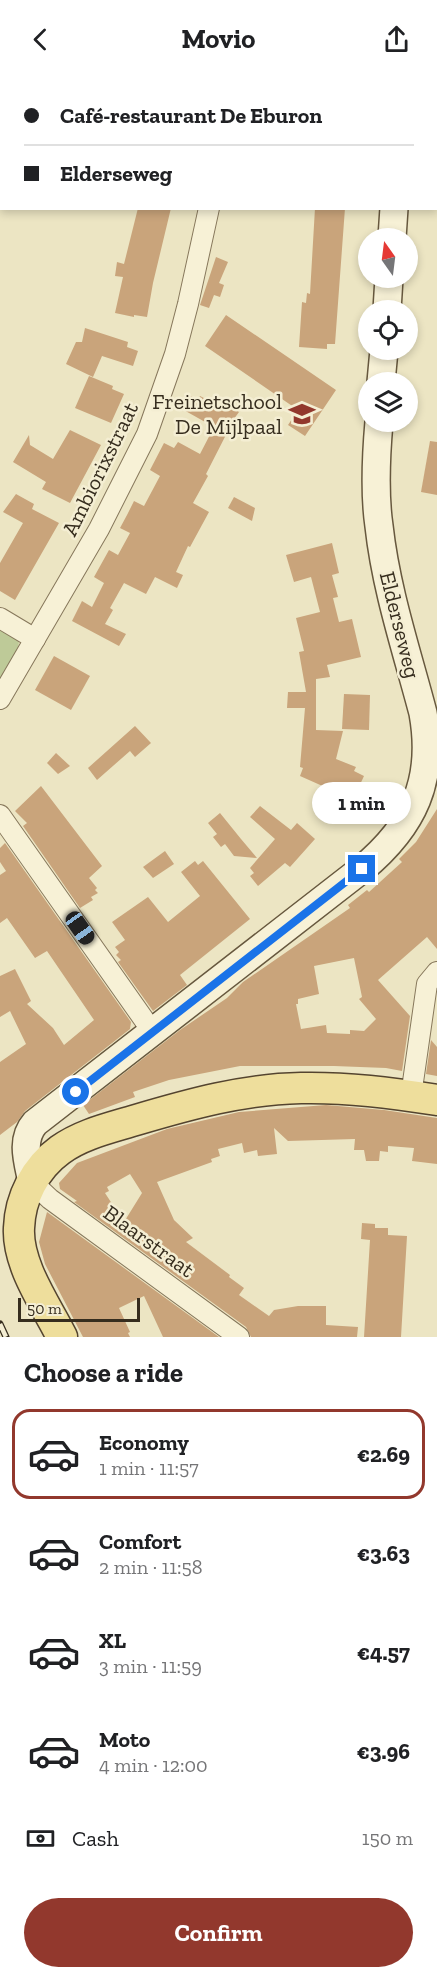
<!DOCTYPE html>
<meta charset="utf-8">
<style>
:root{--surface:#fff;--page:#f6f6f6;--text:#202124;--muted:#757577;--line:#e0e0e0;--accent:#92382d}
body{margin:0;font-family:"Zilla Slab",serif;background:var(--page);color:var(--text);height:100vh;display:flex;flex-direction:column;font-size:22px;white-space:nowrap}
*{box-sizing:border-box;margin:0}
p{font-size:20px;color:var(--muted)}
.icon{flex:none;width:33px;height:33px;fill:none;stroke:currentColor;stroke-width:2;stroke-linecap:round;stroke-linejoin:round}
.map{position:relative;height:1259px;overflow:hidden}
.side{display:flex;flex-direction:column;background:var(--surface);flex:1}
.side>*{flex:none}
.top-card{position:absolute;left:0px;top:0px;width:438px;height:132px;box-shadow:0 3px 9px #0003;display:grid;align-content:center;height:132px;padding:0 24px;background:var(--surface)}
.needle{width:39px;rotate:346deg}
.controls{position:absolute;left:358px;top:150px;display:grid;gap:12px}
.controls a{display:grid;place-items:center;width:60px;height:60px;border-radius:50%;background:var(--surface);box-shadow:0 3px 9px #0003;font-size:30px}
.scale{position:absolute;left:18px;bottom:15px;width:122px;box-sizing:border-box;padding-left:6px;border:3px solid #362d1e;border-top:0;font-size:16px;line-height:21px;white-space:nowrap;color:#362d1e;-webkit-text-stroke:4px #f4eed3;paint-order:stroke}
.end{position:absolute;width:27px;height:27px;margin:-14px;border:8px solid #1a73e8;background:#fff;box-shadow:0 0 0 3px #fff}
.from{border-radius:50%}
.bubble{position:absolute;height:42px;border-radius:21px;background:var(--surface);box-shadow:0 3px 9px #0003;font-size:20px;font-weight:700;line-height:42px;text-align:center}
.car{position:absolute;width:18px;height:36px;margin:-18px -9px;border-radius:8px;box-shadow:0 0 4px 2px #0007;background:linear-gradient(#222 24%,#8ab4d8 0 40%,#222 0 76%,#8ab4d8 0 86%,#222 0)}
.top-card b{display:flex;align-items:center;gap:21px;height:57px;font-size:22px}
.top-card b+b{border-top:2px solid var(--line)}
.top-card i{width:15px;height:15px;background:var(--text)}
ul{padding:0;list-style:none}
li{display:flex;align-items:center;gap:18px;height:90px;margin:0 12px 9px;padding:0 12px;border:3px solid transparent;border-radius:18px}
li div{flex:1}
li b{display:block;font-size:22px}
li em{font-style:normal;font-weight:700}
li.selected{border-color:var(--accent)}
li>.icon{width:54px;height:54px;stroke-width:1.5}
h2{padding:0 24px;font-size:27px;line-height:72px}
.pay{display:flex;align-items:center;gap:15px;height:66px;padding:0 24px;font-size:22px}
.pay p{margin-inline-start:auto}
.button{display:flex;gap:12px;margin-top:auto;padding:12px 24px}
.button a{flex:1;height:69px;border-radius:36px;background:var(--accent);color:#fff;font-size:24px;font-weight:700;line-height:69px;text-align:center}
header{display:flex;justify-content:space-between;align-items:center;height:78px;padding:0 24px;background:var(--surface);font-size:27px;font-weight:700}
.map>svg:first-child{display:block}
.green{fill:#beca98}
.building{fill:#c9a47b;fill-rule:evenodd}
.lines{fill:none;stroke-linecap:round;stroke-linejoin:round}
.street-casing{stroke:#86775b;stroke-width:22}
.secondary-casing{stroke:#67583e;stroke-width:30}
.primary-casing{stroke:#54442f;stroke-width:33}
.street{stroke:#f7f1d6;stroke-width:20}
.secondary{stroke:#f7f1d6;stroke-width:27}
.primary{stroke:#eede9c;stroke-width:30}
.rail-casing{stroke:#362d1e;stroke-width:7}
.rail{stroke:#f4eed3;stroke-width:4.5;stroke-dasharray:14;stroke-linecap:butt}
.route{stroke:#1a73e8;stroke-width:8}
.labels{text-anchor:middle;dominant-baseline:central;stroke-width:5;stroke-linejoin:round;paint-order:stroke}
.poi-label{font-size:22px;fill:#362d1e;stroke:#f4eed3;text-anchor:end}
.street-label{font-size:22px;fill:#362d1e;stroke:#f4eed3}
</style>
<header><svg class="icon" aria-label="back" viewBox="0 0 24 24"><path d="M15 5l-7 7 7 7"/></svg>Movio<svg class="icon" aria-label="share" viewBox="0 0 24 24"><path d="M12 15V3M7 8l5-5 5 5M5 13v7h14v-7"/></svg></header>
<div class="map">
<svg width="437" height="1259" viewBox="0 0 437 1259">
<rect width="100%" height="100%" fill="#ece5c3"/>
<polygon class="green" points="0,547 19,563 18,572 0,601"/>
<g class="building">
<polygon points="138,130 171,130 153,205 147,239 134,237 134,239 115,235 123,199 115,198 117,184 124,186"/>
<polygon points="315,130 345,130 335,266 327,266 327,271 299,269 302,224 306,225 307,215 310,216"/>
<polygon points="216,179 228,184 219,205 224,207 220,219 214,217 209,230 200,227"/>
<polygon points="226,237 336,312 305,358 288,347 298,332 205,268"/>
<polygon points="85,250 128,264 127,269 138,273 133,288 102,278 93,299 66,286 76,264 82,264"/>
<polygon points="89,298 113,308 112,311 124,316 111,345 75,330"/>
<polygon points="189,317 198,322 200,318 221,329 225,324 239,334 228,349 230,349 206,396 208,398 193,425 209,434 190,469 188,468 176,494 183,497 177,510 155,499 146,516 124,505 110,530 113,532 105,546 126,556 119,568 72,543 82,523 92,529 104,505 94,499 109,472 118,477 130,455 120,450 127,437 134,423 144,428 160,398 150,392 164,365 174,370 178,364 200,376 214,349 182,331"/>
<polygon points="70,352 101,367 70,425 42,411 46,404 13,384 29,357 30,367 53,381"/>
<polygon points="430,363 437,364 437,417 421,414"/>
<polygon points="16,416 34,426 32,431 59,445 15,522 0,513 0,485 23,445 3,434"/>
<polygon points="234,419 255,430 252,443 228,430"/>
<polygon points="332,465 339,495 332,497 338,519 333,520 339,544 352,541 361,579 327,587 330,599 316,601 316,652 343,653 336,681 356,689 354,693 364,698 349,730 323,719 327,710 300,698 303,690 300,689 305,630 287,630 288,614 306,614 299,574 304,573 296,540 320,534 311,499 294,504 286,477"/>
<polygon points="54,578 90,598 71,632 35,612"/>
<polygon points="344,616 370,617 369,652 342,651"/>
<polygon points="135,648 151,665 135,679 130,673 97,702 88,690"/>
<polygon points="56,675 70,688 58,696 47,685"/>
<polygon points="41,708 102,788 89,800 97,810 95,812 98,815 91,819 93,822 80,830 23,748 27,745 15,733"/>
<polygon points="260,728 291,752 297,745 315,761 290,789 285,785 258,808 250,798 254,795 250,790 275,761 250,739"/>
<path d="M437,731V871L427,859L378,902L410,938L402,993L386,990L334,988H240L169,1002L133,1014L135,1019L89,1036L83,1027L180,952L227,920L243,904L350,830L348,827L367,812L369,814L402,784L399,781L416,764ZM354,880L362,919L359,921L376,941L364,953L350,952V956L327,955L326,947L301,951L296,926H298V921L319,916L314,888Z"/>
<polygon points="220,735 241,761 257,780 234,778 225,766 221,769 213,759 217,756 208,745"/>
<polygon points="5,765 131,944 130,951 25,1033 17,1044 0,1057 0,984 26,966 10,933 0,939 0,898 15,891 31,923 27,926 53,950 64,967 94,942 47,873 35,880 7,840 0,845 0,797 6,793 0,784 0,770"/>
<polygon points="165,773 174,786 153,800 143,789"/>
<polygon points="195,783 198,787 203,783 250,841 180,897 187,907 153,933 118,884 121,882 116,877 119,874 115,869 125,862 112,844 148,819 168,844 200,818 181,794"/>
<polygon points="431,962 437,969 437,998 426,996"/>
<path d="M326,1027L384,1032L437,1040V1086L412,1083L414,1070L388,1068V1074L380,1073L379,1083H366L364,1072H354L355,1061L288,1063L274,1050L277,1076L258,1078L257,1072L244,1075L242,1065L218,1071L220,1078L211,1081L212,1084L157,1104L174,1142L193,1160L186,1164L230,1197L229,1199L244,1210L239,1217L269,1238L274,1232L298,1228H326V1247L358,1249L357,1259H251L246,1249L74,1124L77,1123L60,1111L59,1105L77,1085L167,1051L239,1034ZM130,1096L142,1115L124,1144L105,1115L109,1113L107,1109Z"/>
<polygon points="47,1134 219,1259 163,1259 144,1218 119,1230 130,1254 128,1255 130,1259 83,1259 45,1186 39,1164"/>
<polygon points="362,1145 375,1146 375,1150 388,1150 388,1157 407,1158 401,1259 364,1259 370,1162 361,1161"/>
</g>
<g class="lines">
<g class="street-casing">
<g id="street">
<polyline points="237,2 237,0"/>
<polyline points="0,540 35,561"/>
<polyline points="0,621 99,451 147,356 175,276 188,226 209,130"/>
<polyline points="0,737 152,953"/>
<polyline points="411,1018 427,906 437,894"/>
<polyline points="32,1104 50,1121 239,1259"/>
</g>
</g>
<g class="secondary-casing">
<g id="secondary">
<polyline points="404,2 404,0"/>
<polyline points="392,160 394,130"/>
<polyline points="387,232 389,200"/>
<polyline points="381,304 384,272"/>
<path d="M32,1104C28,1084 20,1062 35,1045L362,791C414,748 435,702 423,635C407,574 386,512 379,448C374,414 376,378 379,344"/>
</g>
</g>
<g class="primary-casing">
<path id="primary" d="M62,1259C46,1227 17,1187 19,1150C20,1120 35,1090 60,1072C82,1056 110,1050 136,1042C190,1026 244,1011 301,1010C347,1009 392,1015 437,1022"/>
</g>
<use href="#street" class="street"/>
<use href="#secondary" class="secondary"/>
<use href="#primary" class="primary"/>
<g class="rail-casing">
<polyline id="rail" points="0,1246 6,1259"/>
</g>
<use href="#rail" class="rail"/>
</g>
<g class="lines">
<polyline class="route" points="76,1014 362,791"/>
</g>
<defs>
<g id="school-bare" transform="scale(2.07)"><path d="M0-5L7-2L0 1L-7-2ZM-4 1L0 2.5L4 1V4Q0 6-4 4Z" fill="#92382d" stroke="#f4eed3" stroke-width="2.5" paint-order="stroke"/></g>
</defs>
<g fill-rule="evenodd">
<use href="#school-bare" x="302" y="336"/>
</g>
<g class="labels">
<g class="poi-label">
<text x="282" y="323">Freinetschool<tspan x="282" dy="25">De Mijlpaal</tspan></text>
</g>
<g class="street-label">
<text transform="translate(100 391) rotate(-64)">Ambiorixstraat</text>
<text transform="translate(400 547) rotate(76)">Elderseweg</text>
<text transform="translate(149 1163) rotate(36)">Blaarstraat</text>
</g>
</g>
</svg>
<div class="controls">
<a><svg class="needle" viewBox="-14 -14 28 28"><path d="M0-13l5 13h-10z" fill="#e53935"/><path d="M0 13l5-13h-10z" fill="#757577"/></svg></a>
<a><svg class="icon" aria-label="locate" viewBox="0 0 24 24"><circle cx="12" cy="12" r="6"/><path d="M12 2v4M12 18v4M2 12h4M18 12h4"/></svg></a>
<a><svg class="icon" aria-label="layers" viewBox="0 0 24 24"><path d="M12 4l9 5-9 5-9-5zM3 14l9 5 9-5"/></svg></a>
</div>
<div class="scale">50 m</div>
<i class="end from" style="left:76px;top:1014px"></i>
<i class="end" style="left:362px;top:791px"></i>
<div class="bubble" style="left:312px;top:704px;width:99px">1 min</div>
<i class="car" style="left:80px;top:850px;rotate:145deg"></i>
<div class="top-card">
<b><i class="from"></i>Café-restaurant De Eburon</b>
<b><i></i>Elderseweg</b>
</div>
</div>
<section class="side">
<h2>Choose a ride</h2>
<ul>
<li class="selected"><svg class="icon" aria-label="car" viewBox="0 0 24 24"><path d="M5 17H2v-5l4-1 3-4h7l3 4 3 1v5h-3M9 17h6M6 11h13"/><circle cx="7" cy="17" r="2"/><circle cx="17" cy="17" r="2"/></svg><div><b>Economy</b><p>1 min · 11:57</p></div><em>€2.69</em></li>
<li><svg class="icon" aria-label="car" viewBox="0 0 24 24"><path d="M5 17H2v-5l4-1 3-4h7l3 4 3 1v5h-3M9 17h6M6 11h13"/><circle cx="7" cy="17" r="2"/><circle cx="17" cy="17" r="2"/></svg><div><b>Comfort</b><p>2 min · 11:58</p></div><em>€3.63</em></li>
<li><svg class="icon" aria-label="car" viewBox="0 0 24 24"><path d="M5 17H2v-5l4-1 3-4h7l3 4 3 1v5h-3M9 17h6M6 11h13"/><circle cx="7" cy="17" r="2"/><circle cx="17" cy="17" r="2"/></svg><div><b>XL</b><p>3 min · 11:59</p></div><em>€4.57</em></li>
<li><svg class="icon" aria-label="car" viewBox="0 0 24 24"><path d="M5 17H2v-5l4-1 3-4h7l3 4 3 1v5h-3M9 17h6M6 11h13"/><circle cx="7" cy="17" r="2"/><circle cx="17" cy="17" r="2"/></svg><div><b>Moto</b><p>4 min · 12:00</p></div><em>€3.96</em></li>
</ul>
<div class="pay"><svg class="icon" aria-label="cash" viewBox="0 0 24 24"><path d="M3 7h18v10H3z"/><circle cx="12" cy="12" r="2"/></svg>Cash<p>150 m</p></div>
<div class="button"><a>Confirm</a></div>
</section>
